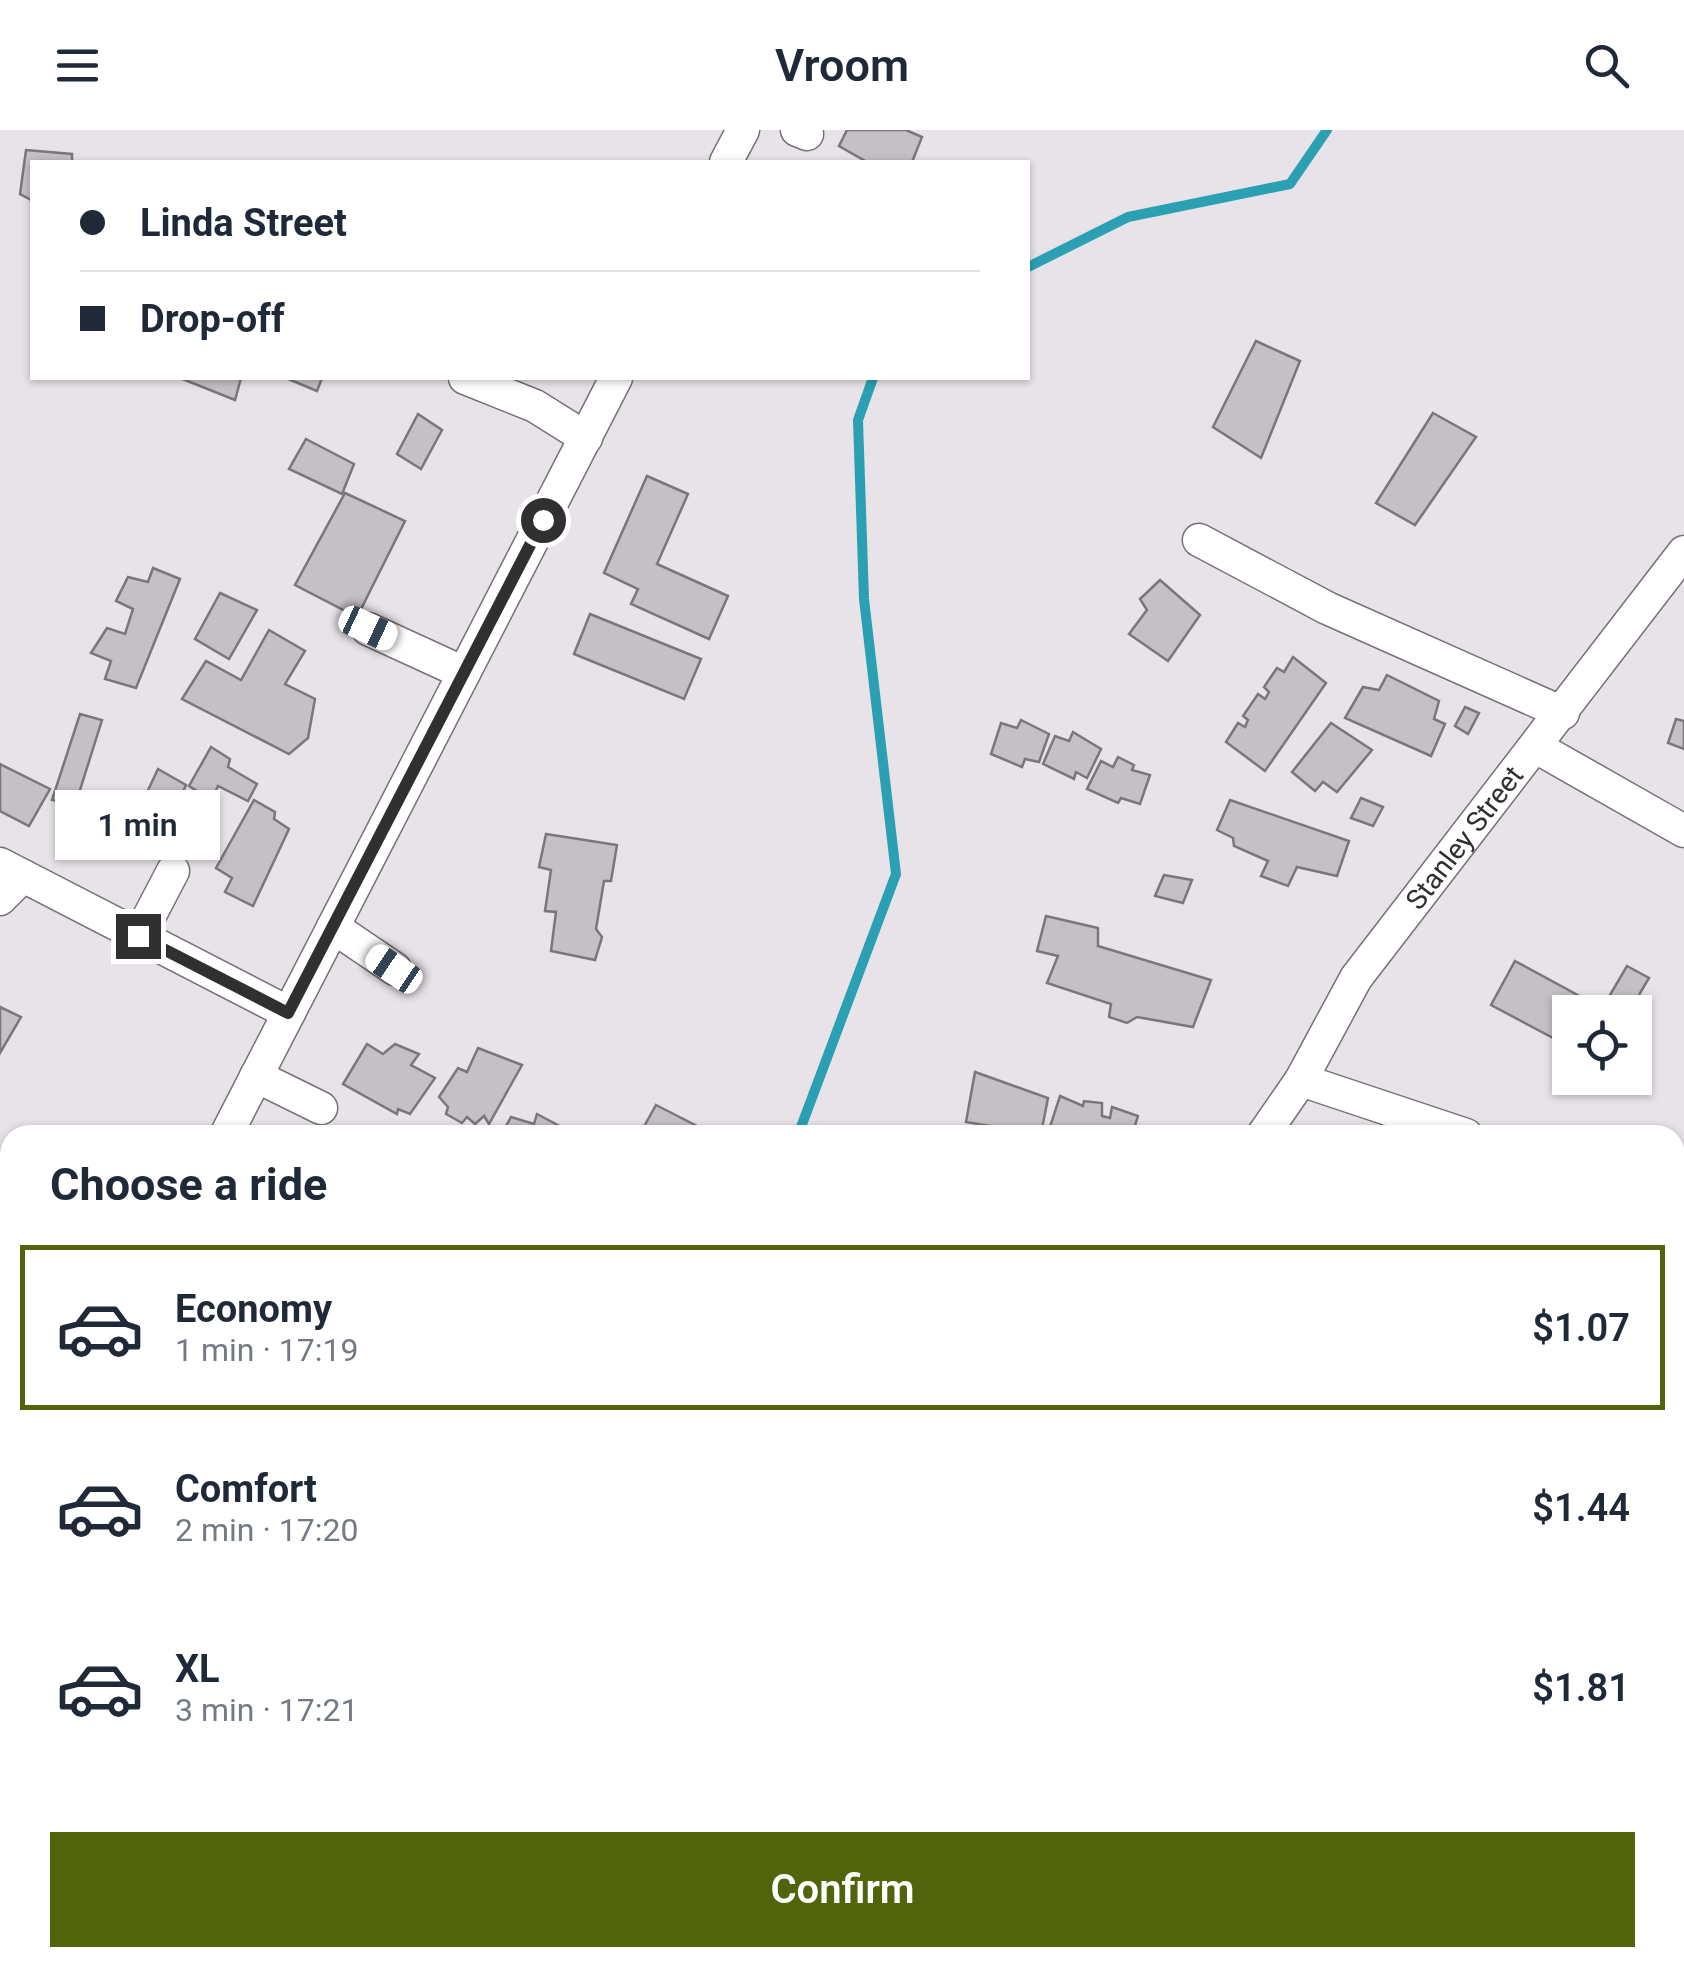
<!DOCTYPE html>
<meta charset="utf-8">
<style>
:root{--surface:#fff;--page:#f2f2f3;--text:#1f2937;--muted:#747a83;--line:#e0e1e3;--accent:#51630b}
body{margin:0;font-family:Roboto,sans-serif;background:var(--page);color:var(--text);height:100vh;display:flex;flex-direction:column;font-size:38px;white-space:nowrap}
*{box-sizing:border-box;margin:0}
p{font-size:32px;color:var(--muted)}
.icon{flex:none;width:55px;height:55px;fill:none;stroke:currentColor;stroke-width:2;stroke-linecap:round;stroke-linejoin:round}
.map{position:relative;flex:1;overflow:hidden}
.sheet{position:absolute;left:0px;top:995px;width:1685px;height:842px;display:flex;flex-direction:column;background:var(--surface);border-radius:30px 30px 0 0;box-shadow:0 2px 8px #0004}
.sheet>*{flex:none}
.top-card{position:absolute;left:30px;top:30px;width:1000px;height:220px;border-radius:0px;box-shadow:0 2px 8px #0004;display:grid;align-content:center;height:220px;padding:0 50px;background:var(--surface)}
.controls{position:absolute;left:1552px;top:865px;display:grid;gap:20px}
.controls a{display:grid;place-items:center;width:100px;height:100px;border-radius:0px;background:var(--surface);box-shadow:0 2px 8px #0004;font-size:50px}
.end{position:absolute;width:45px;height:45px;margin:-22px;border:12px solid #312f31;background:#fff;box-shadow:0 0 0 5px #fff}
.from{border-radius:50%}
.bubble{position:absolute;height:70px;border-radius:0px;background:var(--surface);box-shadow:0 2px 8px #0004;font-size:32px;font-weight:600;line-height:70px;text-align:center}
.car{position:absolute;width:30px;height:60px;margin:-30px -15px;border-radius:12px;box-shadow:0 0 8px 2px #0007;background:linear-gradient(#fff 24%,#345 0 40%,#fff 0 76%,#345 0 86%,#fff 0)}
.top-card b{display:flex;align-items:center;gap:35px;height:95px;font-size:38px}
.top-card b+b{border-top:2px solid var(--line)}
.top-card i{width:25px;height:25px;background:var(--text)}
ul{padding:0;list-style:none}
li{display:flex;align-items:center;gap:30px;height:165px;margin:0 20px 15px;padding:0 30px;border:5px solid transparent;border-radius:0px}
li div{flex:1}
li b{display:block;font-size:38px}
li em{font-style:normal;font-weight:600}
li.on{border-color:var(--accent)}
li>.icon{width:90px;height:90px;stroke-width:1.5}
h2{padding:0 50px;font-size:45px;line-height:120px}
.cta{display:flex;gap:20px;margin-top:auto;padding:20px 50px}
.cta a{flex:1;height:115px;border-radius:0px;background:var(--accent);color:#fff;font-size:40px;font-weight:600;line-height:115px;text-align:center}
header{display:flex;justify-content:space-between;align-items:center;height:130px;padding:0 50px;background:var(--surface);font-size:45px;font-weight:600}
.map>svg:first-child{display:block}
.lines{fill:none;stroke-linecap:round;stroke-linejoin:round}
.stream{stroke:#2ba0b3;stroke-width:10}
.building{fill:#c5c0c5;stroke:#7b767b;stroke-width:2.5}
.minor-casing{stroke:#767176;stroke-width:35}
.path{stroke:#918d91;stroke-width:6;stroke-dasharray:5 8;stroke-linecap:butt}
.minor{stroke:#fff;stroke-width:32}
.route{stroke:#312f31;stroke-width:12}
.labels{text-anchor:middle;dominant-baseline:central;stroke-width:9;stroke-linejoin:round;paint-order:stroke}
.street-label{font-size:28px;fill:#312f31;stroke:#fff}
</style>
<header><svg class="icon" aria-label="menu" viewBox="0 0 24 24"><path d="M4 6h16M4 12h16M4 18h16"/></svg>Vroom<svg class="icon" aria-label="search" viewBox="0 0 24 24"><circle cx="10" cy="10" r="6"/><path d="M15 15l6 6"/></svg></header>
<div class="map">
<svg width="1684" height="1836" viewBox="0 0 1684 1836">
<rect width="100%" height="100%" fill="#e8e3e8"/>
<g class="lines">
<g class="stream">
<polyline points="1028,137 1128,87 1290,54 1327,0"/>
<polyline points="798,1005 896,744 864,469 858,290 873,248"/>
<polyline points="1675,1517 1684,1521"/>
</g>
</g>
<g class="building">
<polygon points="847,0 906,0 922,7 912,32 867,32 839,16"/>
<polygon points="26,20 72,24 72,32 32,32 32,89 31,70 20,64"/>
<polygon points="1256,211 1300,231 1261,328 1213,297"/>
<polygon points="180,248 241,248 235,270"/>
<polygon points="286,248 322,248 317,261"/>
<polygon points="1433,283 1476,307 1415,395 1376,373"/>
<polygon points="418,284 442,300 421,339 397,324"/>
<polygon points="306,309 354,334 342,364 289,339"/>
<polygon points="647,346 688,364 657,434 728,466 709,509 631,474 638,459 604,443"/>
<polygon points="345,363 405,391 357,487 295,455"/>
<polygon points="153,438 180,449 136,558 105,549 111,531 91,523 107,498 125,504 133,479 116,471 128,447 148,452"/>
<polygon points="1160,450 1200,485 1168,531 1129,504 1147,480 1140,469"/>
<polygon points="220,463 257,480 229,529 195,509"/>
<polygon points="590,484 701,529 684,569 574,524"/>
<polygon points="269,500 305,521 285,554 315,569 308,608 289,624 182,569 206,531 241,550"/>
<polygon points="1293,527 1326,553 1265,641 1226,612 1238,593 1245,597 1248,590 1243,586 1258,564 1265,569 1269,562 1264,557 1277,538 1284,542"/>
<polygon points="1387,545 1439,571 1434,589 1445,594 1431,626 1345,588 1363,557 1379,560"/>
<polygon points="1465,577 1479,583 1468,604 1455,596"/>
<polygon points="80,584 102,590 75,676 52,670"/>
<polygon points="1676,589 1684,591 1684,619 1668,613"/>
<polygon points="1021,590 1049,604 1039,632 1025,629 1022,637 991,624 1001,593 1017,598"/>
<polygon points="1331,593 1372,620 1337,662 1323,652 1315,661 1292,642"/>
<polygon points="1073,602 1101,619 1087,648 1076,642 1074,649 1043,634 1055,606 1069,611"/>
<polygon points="211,617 230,629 228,637 257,654 248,671 218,656 212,670 189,656"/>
<polygon points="1118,627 1134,635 1132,640 1150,645 1140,674 1121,668 1118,673 1087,659 1101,631 1113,637"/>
<polygon points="0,634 50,659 29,696 0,681"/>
<polygon points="158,639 186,655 172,686 142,673"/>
<polygon points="1361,668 1383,677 1373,696 1351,688"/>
<polygon points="254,670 275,682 274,689 289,699 253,776 225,762 232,748 216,738"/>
<polygon points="1230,670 1349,711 1337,746 1297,737 1288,756 1261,746 1268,731 1234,716 1233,708 1217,700"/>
<polygon points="546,704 617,715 611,751 604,751 596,799 602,807 595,830 551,821 556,782 545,781 551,740 539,737"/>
<polygon points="1164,745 1192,750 1183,773 1155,766"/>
<polygon points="1046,786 1098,798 1098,816 1211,850 1193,897 1137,887 1127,893 1109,887 1111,874 1047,853 1058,826 1037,821"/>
<polygon points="1515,831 1596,875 1592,882 1570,882 1570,917 1491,875"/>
<polygon points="1627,836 1649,848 1629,882 1600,882"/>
<polygon points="0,877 21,887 0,923"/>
<polygon points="367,914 383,924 395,914 419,924 411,935 435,948 410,984 398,979 397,984 343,954"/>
<polygon points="478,918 522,935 489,994 484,986 475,994 467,987 462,993 446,984 448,977 439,967 458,938 467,942"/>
<polygon points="975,942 1048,968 1041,1004 1025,998 1023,1005 987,1005 990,996 966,992"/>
<polygon points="1060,966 1083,976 1084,971 1102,973 1102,986 1110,988 1112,977 1138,986 1132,1005 1048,1003"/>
<polygon points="656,975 697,996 692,1005 632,1005 641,1002"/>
<polygon points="537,984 567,1000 564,1005 501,1005 511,987 534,994"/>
<polygon points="4,1590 10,1594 10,1652 0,1647"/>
<polygon points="0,1687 10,1692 10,1788 0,1783"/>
<polygon points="1675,1819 1684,1822 1684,1836 1654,1836 1658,1828 1675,1828"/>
<polygon points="994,1828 1083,1828 1083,1836 995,1836"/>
</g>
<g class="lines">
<g class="minor-casing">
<g id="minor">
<polyline points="797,0 807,4"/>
<polyline points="726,32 743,0"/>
<polyline points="465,248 535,276 586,308"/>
<polyline points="1199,410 1327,478 1563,583"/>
<polyline points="368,499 464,543"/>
<polyline points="1536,617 1684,701"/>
<polyline points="0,734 289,883"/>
<polyline points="0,769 23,746"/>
<polyline points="333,797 395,839"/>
<polyline points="139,806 173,741"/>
<polyline points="256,946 321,978"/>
<polyline points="1301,950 1466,1005"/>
<polyline points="226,1005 616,248"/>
<path id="s1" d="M1263,1005L1301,950L1356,848L1684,422"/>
<polyline points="1675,1067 1684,1069"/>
<polyline points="0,1333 10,1344"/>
<polyline points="0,1447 10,1428"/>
<polyline points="0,1524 10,1530"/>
<polyline points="1430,1828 1437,1836"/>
<polyline points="1549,1828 1551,1836"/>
</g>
</g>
<polyline class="path" points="0,1276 10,1292"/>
<use href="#minor" class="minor"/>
</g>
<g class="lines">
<polyline class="route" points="138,806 288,883 543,390"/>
</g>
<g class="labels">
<g class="street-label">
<text stroke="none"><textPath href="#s1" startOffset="360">Stanley Street</textPath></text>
</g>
</g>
</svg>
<div class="controls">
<a><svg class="icon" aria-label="locate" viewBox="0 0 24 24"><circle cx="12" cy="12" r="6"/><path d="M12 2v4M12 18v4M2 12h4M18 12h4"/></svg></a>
</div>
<i class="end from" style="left:543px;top:390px"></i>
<i class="end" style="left:138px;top:806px"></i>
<div class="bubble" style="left:55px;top:660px;width:165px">1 min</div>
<i class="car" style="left:368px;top:498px;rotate:115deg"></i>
<i class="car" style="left:394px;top:839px;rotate:304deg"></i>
<div class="top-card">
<b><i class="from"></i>Linda Street</b>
<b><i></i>Drop-off</b>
</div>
<section class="sheet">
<h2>Choose a ride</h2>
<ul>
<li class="on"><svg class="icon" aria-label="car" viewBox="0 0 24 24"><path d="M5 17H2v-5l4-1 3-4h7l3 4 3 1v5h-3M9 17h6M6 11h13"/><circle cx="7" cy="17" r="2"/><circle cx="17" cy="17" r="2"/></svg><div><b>Economy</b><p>1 min · 17:19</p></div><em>$1.07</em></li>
<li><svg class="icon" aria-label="car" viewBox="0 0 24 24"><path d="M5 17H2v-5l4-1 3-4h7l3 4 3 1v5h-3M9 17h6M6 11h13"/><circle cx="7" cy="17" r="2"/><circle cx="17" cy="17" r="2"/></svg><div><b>Comfort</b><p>2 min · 17:20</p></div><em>$1.44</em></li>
<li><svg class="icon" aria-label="car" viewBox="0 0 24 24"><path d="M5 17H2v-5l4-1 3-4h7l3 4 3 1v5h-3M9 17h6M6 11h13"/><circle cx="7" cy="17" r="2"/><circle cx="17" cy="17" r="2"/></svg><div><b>XL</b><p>3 min · 17:21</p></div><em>$1.81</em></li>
</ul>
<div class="cta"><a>Confirm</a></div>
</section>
</div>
